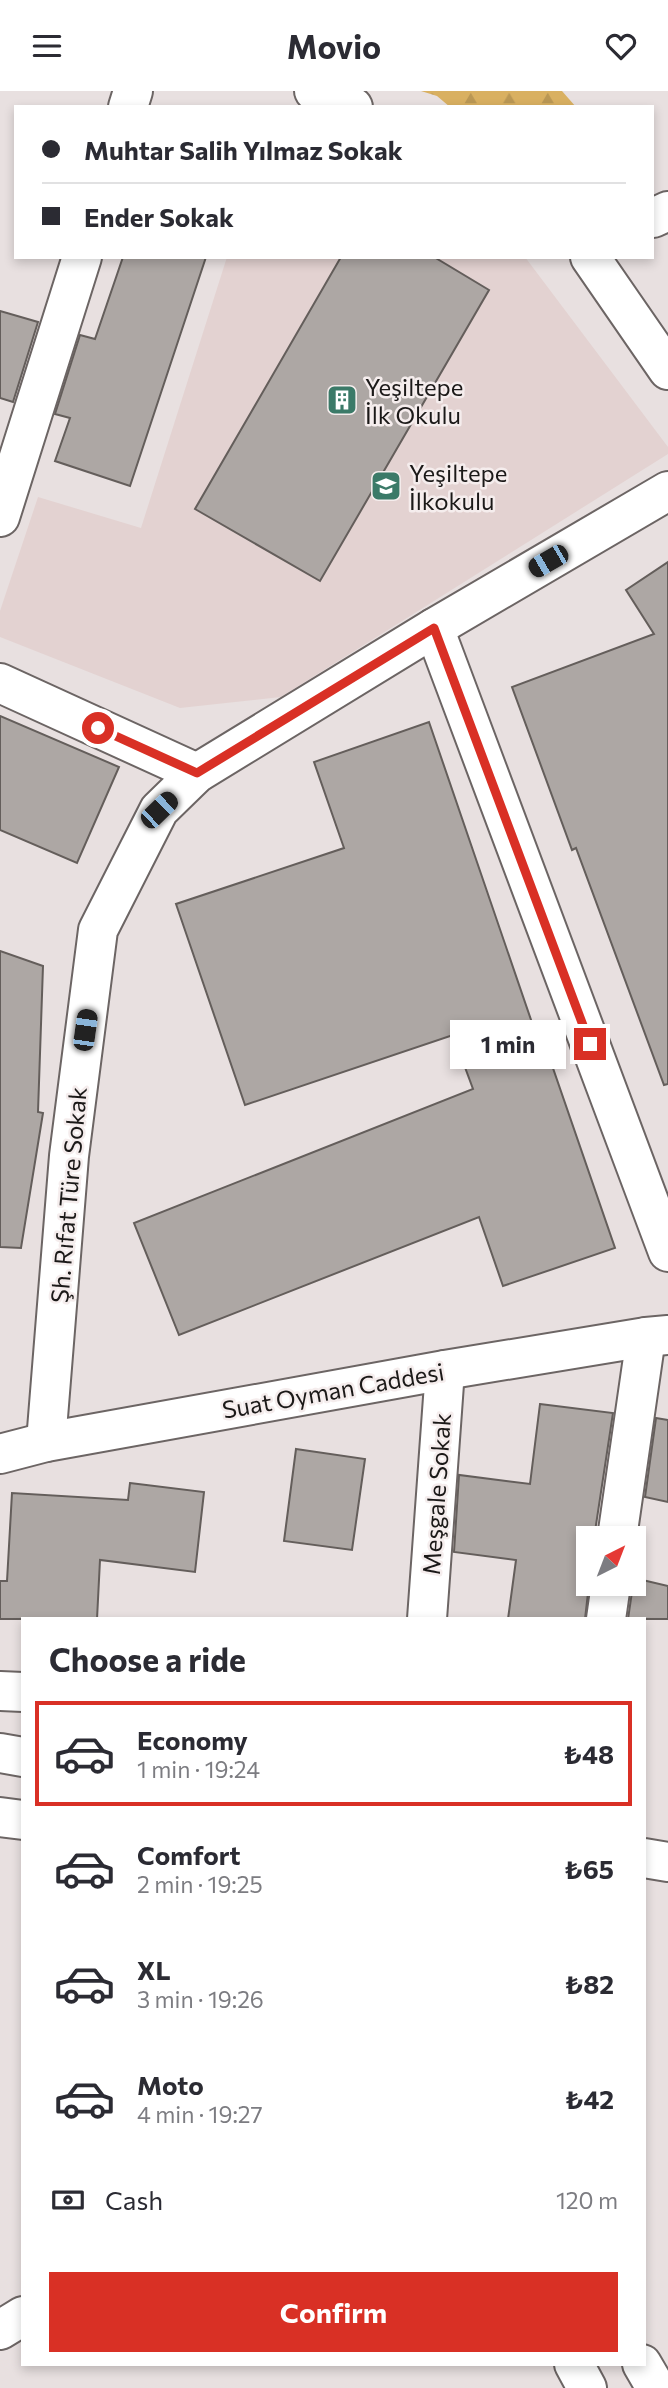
<!DOCTYPE html>
<meta charset="utf-8">
<style>
:root{--surface:#fff;--page:#f7f7f7;--text:#2b2b33;--muted:#7c7c81;--line:#e1e1e2;--accent:#d93025}
body{margin:0;font-family:Commissioner,sans-serif;background:var(--page);color:var(--text);height:100vh;display:flex;flex-direction:column;font-size:26px;white-space:nowrap}
*{box-sizing:border-box;margin:0}
p{font-size:23px;color:var(--muted)}
.icon{flex:none;width:38px;height:38px;fill:none;stroke:currentColor;stroke-width:2;stroke-linecap:round;stroke-linejoin:round}
.map{position:relative;flex:1;overflow:hidden}
.side{position:absolute;left:21px;top:1526px;width:625px;height:749px;display:flex;flex-direction:column;background:var(--surface);border-radius:0px;box-shadow:0 4px 10px #0003}
.side>*{flex:none}
.top-card{position:absolute;left:14px;top:14px;width:640px;height:154px;border-radius:0px;box-shadow:0 4px 10px #0003;display:grid;align-content:center;height:154px;padding:0 28px;background:var(--surface)}
.needle{width:46px;rotate:42deg}
.controls{position:absolute;left:576px;top:1435px;display:grid;gap:14px}
.controls a{display:grid;place-items:center;width:70px;height:70px;border-radius:0px;background:var(--surface);box-shadow:0 4px 10px #0003;font-size:35px}
.end{position:absolute;width:32px;height:32px;margin:-16px;border:9px solid #d93025;background:#fff;box-shadow:0 0 0 4px #fff}
.from{border-radius:50%}
.bubble{position:absolute;height:49px;border-radius:0px;background:var(--surface);box-shadow:0 4px 10px #0003;font-size:23px;font-weight:700;line-height:49px;text-align:center}
.car{position:absolute;width:21px;height:42px;margin:-21px -10px;border-radius:9px;box-shadow:0 0 5px 2px #0007;background:linear-gradient(#222 24%,#8ab4d8 0 40%,#222 0 76%,#8ab4d8 0 86%,#222 0)}
.top-card b{display:flex;align-items:center;gap:24px;height:66px;font-size:26px}
.top-card b+b{border-top:2px solid var(--line)}
.top-card i{width:18px;height:18px;background:var(--text)}
ul{padding:0;list-style:none}
li{display:flex;align-items:center;gap:21px;height:105px;margin:0 14px 10px;padding:0 14px;border:4px solid transparent;border-radius:0px}
li div{flex:1}
li b{display:block;font-size:26px}
li em{font-style:normal;font-weight:700}
li.active{border-color:var(--accent)}
li>.icon{width:63px;height:63px;stroke-width:1.5}
h2{padding:0 28px;font-size:32px;line-height:84px}
.pay{display:flex;align-items:center;gap:18px;height:77px;padding:0 28px;font-size:26px}
.pay p{margin-inline-start:auto}
.cta{display:flex;gap:14px;margin-top:auto;padding:14px 28px}
.cta a{flex:1;height:80px;border-radius:0px;background:var(--accent);color:#fff;font-size:28px;font-weight:700;line-height:80px;text-align:center}
header{display:flex;justify-content:space-between;align-items:center;height:91px;padding:0 28px;background:var(--surface);font-size:32px;font-weight:700}
.map>svg:first-child{display:block}
.built{fill:#e3d2d1}
.forest{fill:url(#forest-firs)}
.building{fill:#ada7a4;stroke:#645e5b;stroke-width:2}
.lines{fill:none;stroke-linecap:round;stroke-linejoin:round}
.minor-casing{stroke:#6c6564;stroke-width:42}
.tertiary-casing{stroke:#6c6564;stroke-width:42}
.minor{stroke:#fff;stroke-width:38}
.tertiary{stroke:#fff;stroke-width:38}
.route{stroke:#d93025;stroke-width:9}
.labels{text-anchor:middle;dominant-baseline:central;stroke-width:5;stroke-linejoin:round;paint-order:stroke}
.poi-label{font-size:24px;fill:#1b1918;stroke:#f5eded;text-anchor:start}
.street-label{font-size:24px;fill:#1b1918;stroke:#f5eded}
</style>
<header><svg class="icon" aria-label="menu" viewBox="0 0 24 24"><path d="M4 6h16M4 12h16M4 18h16"/></svg>Movio<svg class="icon" aria-label="heart" viewBox="0 0 24 24"><path d="M12 20l-8-8c-3-5 5-10 8-4 3-6 11-1 8 4z"/></svg></header>
<div class="map">
<svg width="668" height="2297" viewBox="0 0 668 2297">
<defs>
<pattern id="forest-firs" width="22" height="20" patternUnits="userSpaceOnUse" patternTransform="scale(1.75)"><rect width="22" height="20" fill="#d9b061"/><path d="M5 1l3.5 6h-7zM16 11l3.5 6h-7z" fill="#ba9754"/></pattern>
</defs>
<rect width="100%" height="100%" fill="#e8e0e0"/>
<polygon class="built" points="227,166 525,166 668,356 668,363 281,606 180,617 0,546 0,520 38,406 141,437"/>
<polygon class="forest" points="421,0 562,0 576,16 450,16 437,5"/>
<g class="building">
<polygon points="123,166 206,166 130,395 55,370 70,327 55,323 80,244 95,248"/>
<polygon points="341,166 434,166 489,199 320,490 195,418"/>
<polygon points="0,220 38,231 13,311 0,307"/>
<polygon points="668,471 668,993 664,994 576,757 572,759 512,596 654,543 626,499"/>
<polygon points="0,625 119,676 77,772 0,739"/>
<polygon points="429,631 541,958 546,957 615,1157 503,1195 479,1126 179,1244 134,1132 473,998 453,944 245,1014 176,813 344,757 314,671"/>
<polygon points="0,860 43,875 38,1021 43,1022 21,1157 0,1156"/>
<polygon points="540,1313 613,1322 594,1447 588,1447 589,1493 585,1528 508,1528 516,1469 454,1461 459,1384 530,1393"/>
<polygon points="656,1327 668,1329 668,1411 645,1406"/>
<polygon points="296,1358 365,1368 352,1459 284,1450"/>
<polygon points="130,1392 204,1401 195,1481 100,1469 97,1528 0,1528 0,1490 7,1490 12,1402 128,1409"/>
<polygon points="634,1487 668,1495 668,1528 628,1528"/>
</g>
<g class="lines">
<g class="minor-casing">
<g id="minor">
<polyline points="314,0 353,16"/>
<polyline points="128,16 133,0"/>
<polyline points="0,426 82,166"/>
<polyline points="434,537 668,1161"/>
<polyline points="0,592 197,682"/>
<polyline points="46,1351 69,1065 98,839 159,719 197,682 434,537 668,400"/>
<polyline points="617,1447 646,1246"/>
<polyline points="427,1528 445,1279"/>
<polyline points="606,1528 611,1493"/>
<polyline points="0,1600 23,1601"/>
<polyline points="644,1767 668,1771"/>
<polyline points="0,2239 23,2225"/>
</g>
</g>
<g class="tertiary-casing">
<g id="tertiary">
<polyline points="653,127 668,120"/>
<polyline points="590,166 668,279"/>
<polyline points="0,1363 46,1351 445,1279 646,1246 668,1244"/>
<polyline points="0,1662 23,1666"/>
<polyline points="0,1726 23,1729"/>
<polyline points="574,2273 587,2297"/>
<polyline points="642,2273 656,2297"/>
</g>
</g>
<use href="#minor" class="minor"/>
<use href="#tertiary" class="tertiary"/>
</g>
<g class="lines">
<polyline class="route" points="98,637 197,682 434,537 590,953"/>
</g>
<defs>
<g id="building-square" transform="scale(1.575)"><rect x="-9" y="-9" width="18" height="18" rx="4" fill="#3b7a68" stroke="#f5eded"/><path d="M-4-6H4V6H1V3H-1V6H-4ZM-2.5-4.3h1.7v1.8h-1.7ZM.8-4.3h1.7v1.8H.8ZM-2.5-1h1.7V.8h-1.7ZM.8-1h1.7V.8H.8Z" fill="#fff"/></g>
<g id="school-square" transform="scale(1.575)"><rect x="-9" y="-9" width="18" height="18" rx="4" fill="#3b7a68" stroke="#f5eded"/><path d="M0-5L7-2L0 1L-7-2ZM-4 1L0 2.5L4 1V4Q0 6-4 4Z" fill="#fff"/></g>
</defs>
<g fill-rule="evenodd">
<use href="#building-square" x="342" y="309"/>
<use href="#school-square" x="386" y="395"/>
</g>
<g class="labels">
<g class="poi-label">
<text x="365" y="295">Yeşiltepe<tspan x="365" dy="28">İlk Okulu</tspan></text>
<text x="409" y="381">Yeşiltepe<tspan x="409" dy="28">İlkokulu</tspan></text>
</g>
<g class="street-label">
<text transform="translate(68 1104) rotate(-85)">Şh. Rıfat Türe Sokak</text>
<text transform="translate(333 1299) rotate(-10)">Suat Oyman Caddesi</text>
<text transform="translate(436 1403) rotate(-86)">Meşgale Sokak</text>
</g>
</g>
</svg>
<div class="controls">
<a><svg class="needle" viewBox="-14 -14 28 28"><path d="M0-13l5 13h-10z" fill="#e53935"/><path d="M0 13l5-13h-10z" fill="#7c7c81"/></svg></a>
</div>
<i class="end from" style="left:98px;top:637px"></i>
<i class="end" style="left:590px;top:953px"></i>
<div class="bubble" style="left:450px;top:929px;width:116px">1 min</div>
<i class="car" style="left:548px;top:470px;rotate:240deg"></i>
<i class="car" style="left:159px;top:719px;rotate:46deg"></i>
<i class="car" style="left:85px;top:939px;rotate:8deg"></i>
<div class="top-card">
<b><i class="from"></i>Muhtar Salih Yılmaz Sokak</b>
<b><i></i>Ender Sokak</b>
</div>
<section class="side">
<h2>Choose a ride</h2>
<ul>
<li class="active"><svg class="icon" aria-label="car" viewBox="0 0 24 24"><path d="M5 17H2v-5l4-1 3-4h7l3 4 3 1v5h-3M9 17h6M6 11h13"/><circle cx="7" cy="17" r="2"/><circle cx="17" cy="17" r="2"/></svg><div><b>Economy</b><p>1 min · 19:24</p></div><em>₺48</em></li>
<li><svg class="icon" aria-label="car" viewBox="0 0 24 24"><path d="M5 17H2v-5l4-1 3-4h7l3 4 3 1v5h-3M9 17h6M6 11h13"/><circle cx="7" cy="17" r="2"/><circle cx="17" cy="17" r="2"/></svg><div><b>Comfort</b><p>2 min · 19:25</p></div><em>₺65</em></li>
<li><svg class="icon" aria-label="car" viewBox="0 0 24 24"><path d="M5 17H2v-5l4-1 3-4h7l3 4 3 1v5h-3M9 17h6M6 11h13"/><circle cx="7" cy="17" r="2"/><circle cx="17" cy="17" r="2"/></svg><div><b>XL</b><p>3 min · 19:26</p></div><em>₺82</em></li>
<li><svg class="icon" aria-label="car" viewBox="0 0 24 24"><path d="M5 17H2v-5l4-1 3-4h7l3 4 3 1v5h-3M9 17h6M6 11h13"/><circle cx="7" cy="17" r="2"/><circle cx="17" cy="17" r="2"/></svg><div><b>Moto</b><p>4 min · 19:27</p></div><em>₺42</em></li>
</ul>
<div class="pay"><svg class="icon" aria-label="cash" viewBox="0 0 24 24"><path d="M3 7h18v10H3z"/><circle cx="12" cy="12" r="2"/></svg>Cash<p>120 m</p></div>
<div class="cta"><a>Confirm</a></div>
</section>
</div>
